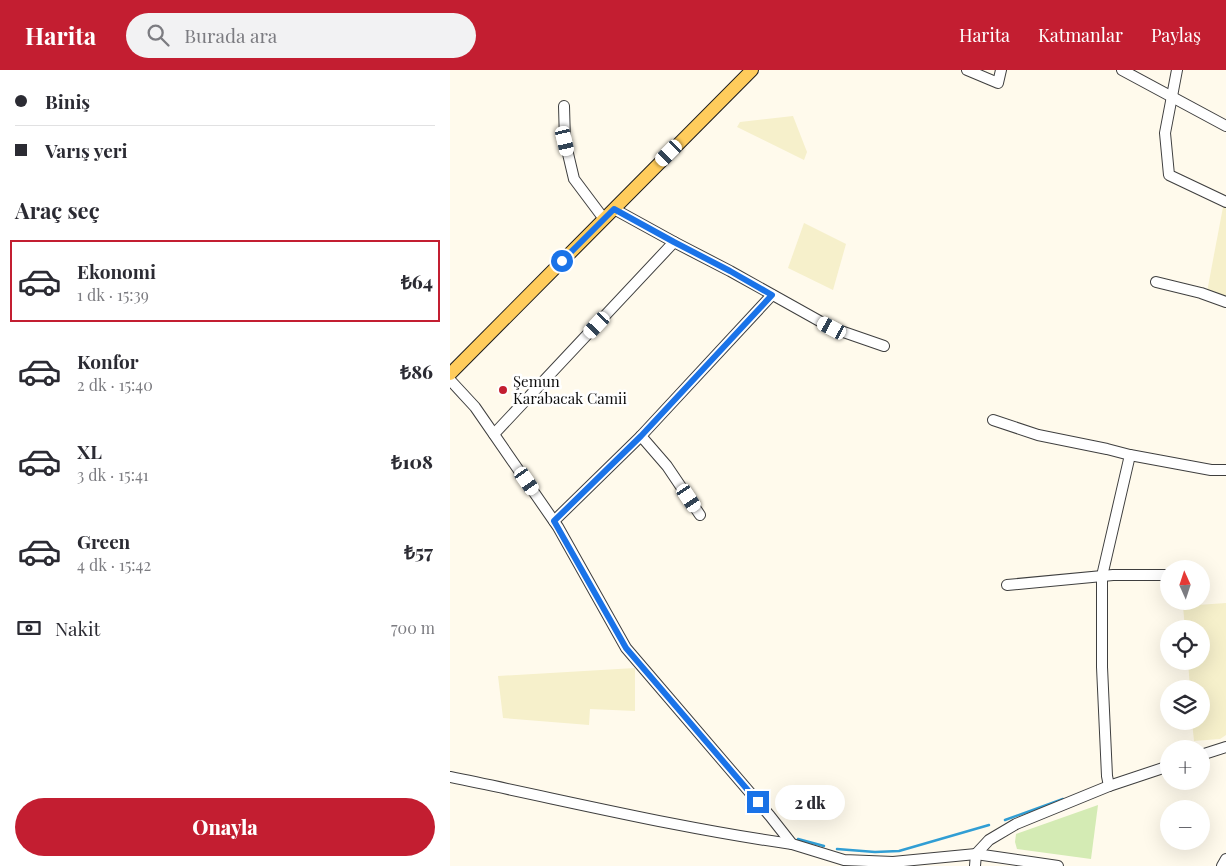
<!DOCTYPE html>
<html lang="tr">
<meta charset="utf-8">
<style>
:root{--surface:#fff;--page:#f2f2f3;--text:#2b2b33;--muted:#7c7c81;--line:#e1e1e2;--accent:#c31e31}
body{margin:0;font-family:"Playfair Display",serif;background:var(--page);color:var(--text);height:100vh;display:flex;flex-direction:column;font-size:19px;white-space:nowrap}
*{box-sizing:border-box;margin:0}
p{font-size:16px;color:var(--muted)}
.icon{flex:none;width:28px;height:28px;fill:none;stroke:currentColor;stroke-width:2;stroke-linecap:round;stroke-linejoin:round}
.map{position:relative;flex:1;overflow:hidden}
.side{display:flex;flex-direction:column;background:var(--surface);width:450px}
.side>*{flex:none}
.hud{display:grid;align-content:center;height:110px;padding:0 15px;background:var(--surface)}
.needle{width:32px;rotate:357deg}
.fabs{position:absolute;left:710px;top:490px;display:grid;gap:10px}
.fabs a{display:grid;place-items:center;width:50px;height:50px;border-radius:50%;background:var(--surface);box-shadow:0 5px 20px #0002;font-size:25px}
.end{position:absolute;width:22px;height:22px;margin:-11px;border:6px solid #1a73e8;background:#fff;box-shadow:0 0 0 2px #fff}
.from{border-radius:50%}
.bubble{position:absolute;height:35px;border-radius:18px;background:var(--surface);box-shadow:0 5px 20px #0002;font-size:16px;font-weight:800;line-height:35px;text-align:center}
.car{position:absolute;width:15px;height:30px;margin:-15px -8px;border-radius:6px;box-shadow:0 0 4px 1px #0007;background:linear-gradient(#fff 24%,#345 0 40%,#fff 0 76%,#345 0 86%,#fff 0)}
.hud b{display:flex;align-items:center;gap:18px;height:48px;font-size:19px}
.hud b+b{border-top:1px solid var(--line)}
.hud i{width:12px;height:12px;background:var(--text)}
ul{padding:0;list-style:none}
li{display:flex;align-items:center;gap:15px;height:82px;margin:0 10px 8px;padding:0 5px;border:2px solid transparent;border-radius:0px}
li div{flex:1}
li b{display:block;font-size:19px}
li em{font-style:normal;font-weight:800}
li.active{border-color:var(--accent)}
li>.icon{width:45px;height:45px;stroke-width:1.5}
h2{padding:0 15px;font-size:22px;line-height:60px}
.pay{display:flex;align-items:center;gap:12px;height:55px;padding:0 15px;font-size:19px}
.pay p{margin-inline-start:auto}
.button{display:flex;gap:10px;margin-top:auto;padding:10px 15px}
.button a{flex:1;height:58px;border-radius:30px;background:var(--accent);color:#fff;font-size:20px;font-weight:800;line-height:58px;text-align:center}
header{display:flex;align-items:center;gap:30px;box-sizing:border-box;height:70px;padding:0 25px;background:var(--accent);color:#fff}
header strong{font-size:24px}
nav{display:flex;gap:28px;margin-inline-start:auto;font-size:18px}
.search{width:350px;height:45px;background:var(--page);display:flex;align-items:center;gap:12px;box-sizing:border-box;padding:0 18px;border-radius:28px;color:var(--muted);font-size:19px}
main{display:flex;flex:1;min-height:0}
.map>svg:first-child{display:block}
.farmland{fill:#f6f0cb}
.green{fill:#d4ebb4}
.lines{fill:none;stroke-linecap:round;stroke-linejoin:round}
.stream{stroke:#319ed4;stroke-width:2.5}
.minor-casing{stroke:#3f3f3f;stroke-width:12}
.major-casing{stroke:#1d1d1d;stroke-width:14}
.minor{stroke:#fff;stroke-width:10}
.major{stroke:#ffcc5c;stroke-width:12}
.route{stroke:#1a73e8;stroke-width:6}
.poi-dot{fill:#c31e31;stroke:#fff;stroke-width:2}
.labels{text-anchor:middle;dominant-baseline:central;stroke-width:5;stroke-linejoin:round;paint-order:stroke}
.poi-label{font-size:15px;fill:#0c0c0c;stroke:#fff;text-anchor:start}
</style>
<header>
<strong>Harita</strong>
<div class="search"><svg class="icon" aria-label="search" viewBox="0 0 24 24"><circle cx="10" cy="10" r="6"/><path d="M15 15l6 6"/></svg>Burada ara</div>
<nav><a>Harita</a><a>Katmanlar</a><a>Paylaş</a></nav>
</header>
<main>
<section class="side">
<div class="hud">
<b><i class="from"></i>Biniş</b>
<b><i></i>Varış yeri</b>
</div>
<h2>Araç seç</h2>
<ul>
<li class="active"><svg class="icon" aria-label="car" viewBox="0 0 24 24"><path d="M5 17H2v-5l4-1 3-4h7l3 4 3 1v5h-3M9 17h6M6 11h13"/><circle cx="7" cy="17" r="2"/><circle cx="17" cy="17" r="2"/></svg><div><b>Ekonomi</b><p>1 dk · 15:39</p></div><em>₺64</em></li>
<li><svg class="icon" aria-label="car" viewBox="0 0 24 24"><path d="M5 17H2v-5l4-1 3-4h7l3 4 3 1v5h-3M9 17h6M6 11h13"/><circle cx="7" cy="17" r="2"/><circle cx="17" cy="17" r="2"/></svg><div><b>Konfor</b><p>2 dk · 15:40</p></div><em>₺86</em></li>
<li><svg class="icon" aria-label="car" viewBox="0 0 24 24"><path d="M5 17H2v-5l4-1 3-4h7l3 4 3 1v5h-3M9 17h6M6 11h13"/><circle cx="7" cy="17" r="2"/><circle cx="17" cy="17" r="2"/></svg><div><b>XL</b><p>3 dk · 15:41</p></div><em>₺108</em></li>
<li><svg class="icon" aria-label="car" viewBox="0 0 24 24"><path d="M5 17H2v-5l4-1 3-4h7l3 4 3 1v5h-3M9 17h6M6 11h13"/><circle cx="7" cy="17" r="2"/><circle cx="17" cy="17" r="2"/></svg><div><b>Green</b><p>4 dk · 15:42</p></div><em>₺57</em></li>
</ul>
<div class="pay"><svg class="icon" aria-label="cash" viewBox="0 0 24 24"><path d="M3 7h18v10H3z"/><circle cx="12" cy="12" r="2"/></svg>Nakit<p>700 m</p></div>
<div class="button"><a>Onayla</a></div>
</section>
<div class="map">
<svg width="776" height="796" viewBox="0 0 776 796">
<rect width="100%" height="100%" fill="#fffaec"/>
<g class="farmland">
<polygon points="343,46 357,82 354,90 287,57 290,52"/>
<polygon points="776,136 776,227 757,222 773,137"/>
<polygon points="354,153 396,174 383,220 338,198"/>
<polygon points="776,533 776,665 770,669 744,671 742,651 751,651 751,619 740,619 738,591 751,591 751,559 735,559 733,536"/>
<polygon points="185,598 185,641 140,639 139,655 53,648 48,606"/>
</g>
<polygon class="green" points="648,735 641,789 567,779 565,772 566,764"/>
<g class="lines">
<g class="stream">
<polyline points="555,750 613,729"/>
<polyline points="348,769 374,776"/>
<polyline points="387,779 425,782 449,781 539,755"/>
</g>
<g class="minor-casing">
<g id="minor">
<polyline points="517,0 548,13 551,0"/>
<polyline points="672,0 776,56"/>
<polyline points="727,0 715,63 719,105 776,132"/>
<polyline points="114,36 115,71 124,109 154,149"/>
<polyline points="164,139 224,172 280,201 382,258 434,276"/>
<polyline points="706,212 751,223 776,232"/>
<polyline points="0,310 25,337 108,457 176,578 320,746 342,774 394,790 443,792 526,784 608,796"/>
<polyline points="543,350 588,365 657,379 680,385 761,400 776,400"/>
<polyline points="44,364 224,172"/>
<polyline points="191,366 217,396 250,445"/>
<polyline points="104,451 191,366 322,225"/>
<polyline points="557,515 663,505 719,505"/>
<polyline points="751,685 776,677"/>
<path d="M0,707C114,730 227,758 342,774"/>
<polyline points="659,716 657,706 652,597 652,506 680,385"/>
<polyline points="525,796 526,784 539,770 566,754 659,716 719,696"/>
<polyline points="772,796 776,789"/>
</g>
</g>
<g class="major-casing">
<polyline id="major" points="0,304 302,0"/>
</g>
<use href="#minor" class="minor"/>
<use href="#major" class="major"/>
</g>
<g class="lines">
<polyline class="route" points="112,191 164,139 224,172 280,201 322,225 191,366 104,451 176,578 308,732"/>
</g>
<circle class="poi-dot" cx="53" cy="320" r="5"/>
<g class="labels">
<g class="poi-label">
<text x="63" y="311">Şemun<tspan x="63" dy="17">Karabacak Camii</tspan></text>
</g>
</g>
</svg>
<div class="fabs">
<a><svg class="needle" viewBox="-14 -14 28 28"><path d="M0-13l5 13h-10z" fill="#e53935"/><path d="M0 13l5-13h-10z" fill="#7c7c81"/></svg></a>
<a><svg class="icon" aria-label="locate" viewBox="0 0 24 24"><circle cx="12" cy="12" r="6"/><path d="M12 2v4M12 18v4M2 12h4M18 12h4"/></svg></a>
<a><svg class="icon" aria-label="layers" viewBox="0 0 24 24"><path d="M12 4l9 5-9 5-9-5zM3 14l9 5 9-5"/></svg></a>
<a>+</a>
<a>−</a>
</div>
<i class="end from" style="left:112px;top:191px"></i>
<i class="end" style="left:308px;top:732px"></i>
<div class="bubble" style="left:325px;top:715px;width:70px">2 dk</div>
<i class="car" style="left:115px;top:71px;rotate:167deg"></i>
<i class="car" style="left:219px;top:83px;rotate:225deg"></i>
<i class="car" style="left:147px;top:255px;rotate:223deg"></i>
<i class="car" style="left:382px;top:258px;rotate:298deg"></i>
<i class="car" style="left:77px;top:411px;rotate:145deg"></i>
<i class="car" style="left:239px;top:428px;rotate:146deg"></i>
</div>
</main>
